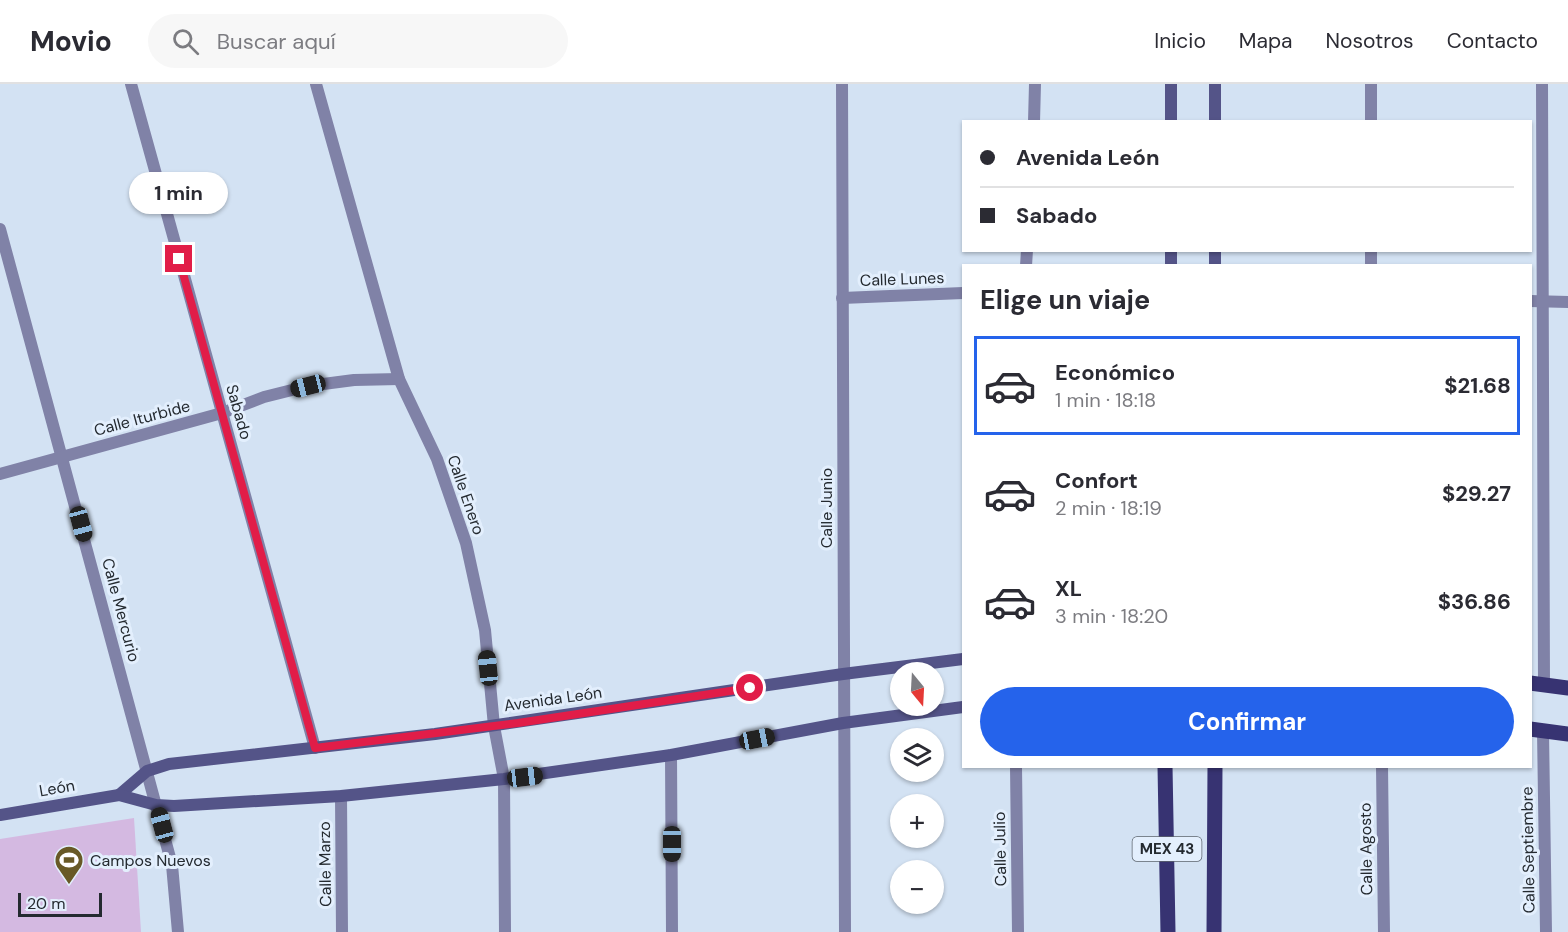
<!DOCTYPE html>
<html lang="es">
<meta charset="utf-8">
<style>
:root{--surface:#fff;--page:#f7f7f7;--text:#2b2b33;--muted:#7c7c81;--line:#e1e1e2;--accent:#2563eb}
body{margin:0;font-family:"DM Sans",sans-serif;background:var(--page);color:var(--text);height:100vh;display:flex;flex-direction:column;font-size:22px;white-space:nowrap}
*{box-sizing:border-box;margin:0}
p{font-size:20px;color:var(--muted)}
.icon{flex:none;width:33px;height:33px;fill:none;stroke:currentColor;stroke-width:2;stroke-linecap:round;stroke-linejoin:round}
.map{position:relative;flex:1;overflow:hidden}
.side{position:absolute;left:962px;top:180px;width:570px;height:504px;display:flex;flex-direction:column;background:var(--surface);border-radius:0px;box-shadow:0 2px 4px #0004}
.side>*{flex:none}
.hud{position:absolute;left:962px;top:36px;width:570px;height:132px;border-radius:0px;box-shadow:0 2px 4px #0004;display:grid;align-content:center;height:132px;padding:0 18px;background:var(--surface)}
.needle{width:39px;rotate:162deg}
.controls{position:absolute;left:890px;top:578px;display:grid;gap:12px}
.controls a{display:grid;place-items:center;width:54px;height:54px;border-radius:50%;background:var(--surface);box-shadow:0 2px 4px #0004;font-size:30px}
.scale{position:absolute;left:18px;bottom:15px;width:84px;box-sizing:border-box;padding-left:6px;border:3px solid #242a30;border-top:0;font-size:16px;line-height:21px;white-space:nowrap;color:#242a30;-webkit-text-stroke:4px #e3effd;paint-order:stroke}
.end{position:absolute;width:27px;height:27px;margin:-14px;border:8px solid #e11d48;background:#fff;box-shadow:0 0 0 3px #fff}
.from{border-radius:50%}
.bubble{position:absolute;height:42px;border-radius:21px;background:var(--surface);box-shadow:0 2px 4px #0004;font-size:20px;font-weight:700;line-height:42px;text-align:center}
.car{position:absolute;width:18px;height:36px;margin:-18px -9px;border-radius:8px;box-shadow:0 0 4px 2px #0007;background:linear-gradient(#222 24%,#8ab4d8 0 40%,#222 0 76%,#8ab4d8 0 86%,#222 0)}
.hud b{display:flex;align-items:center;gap:21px;height:57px;font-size:22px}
.hud b+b{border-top:2px solid var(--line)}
.hud i{width:15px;height:15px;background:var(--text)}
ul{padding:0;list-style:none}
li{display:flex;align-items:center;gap:18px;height:99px;margin:0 12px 9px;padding:0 6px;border:3px solid transparent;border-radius:0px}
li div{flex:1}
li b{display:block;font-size:22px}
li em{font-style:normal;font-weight:700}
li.active{border-color:var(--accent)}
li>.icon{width:54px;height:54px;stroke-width:1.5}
h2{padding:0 18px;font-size:27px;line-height:72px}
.primary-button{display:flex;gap:12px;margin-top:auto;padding:12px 18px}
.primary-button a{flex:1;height:69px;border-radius:36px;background:var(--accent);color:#fff;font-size:24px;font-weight:700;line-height:69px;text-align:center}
header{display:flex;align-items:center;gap:36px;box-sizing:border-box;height:84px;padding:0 30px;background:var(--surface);border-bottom:2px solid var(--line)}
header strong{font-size:28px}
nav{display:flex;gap:33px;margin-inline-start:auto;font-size:21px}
.search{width:420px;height:54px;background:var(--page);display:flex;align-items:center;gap:15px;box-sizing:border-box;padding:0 21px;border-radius:33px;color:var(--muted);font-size:22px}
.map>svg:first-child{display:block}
.green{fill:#d4b9e1}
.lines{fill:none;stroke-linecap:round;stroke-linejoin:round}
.street{stroke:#8082a7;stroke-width:12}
.secondary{stroke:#545488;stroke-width:12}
.primary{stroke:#373372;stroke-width:15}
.route{stroke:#e11d48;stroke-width:8}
.labels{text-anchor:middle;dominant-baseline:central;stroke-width:6;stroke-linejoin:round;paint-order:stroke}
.shield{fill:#e3effd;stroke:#5d656e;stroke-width:1.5}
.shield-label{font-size:15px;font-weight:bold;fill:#242a30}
.street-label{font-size:16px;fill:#242a30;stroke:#e3effd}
.poi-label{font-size:16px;fill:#242a30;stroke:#e3effd;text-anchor:start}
</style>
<header>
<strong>Movio</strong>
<div class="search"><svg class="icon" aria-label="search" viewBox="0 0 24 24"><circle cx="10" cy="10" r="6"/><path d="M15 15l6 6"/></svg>Buscar aquí</div>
<nav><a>Inicio</a><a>Mapa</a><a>Nosotros</a><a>Contacto</a></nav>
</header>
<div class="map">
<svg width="1568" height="848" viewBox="0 0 1568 848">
<rect width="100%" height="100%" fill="#d3e2f3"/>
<polygon class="green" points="134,734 141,848 0,848 0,755"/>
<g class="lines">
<g class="street">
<polyline points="131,0 315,664"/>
<polyline points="316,0 399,295 437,375 466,459 485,546 494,642 504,695 505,848"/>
<polyline points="842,0 845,848"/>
<polyline points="1542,0 1544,600"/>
<polyline points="1034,38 1035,0"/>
<polyline points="1371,38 1371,0"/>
<polyline points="0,145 172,781 178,848"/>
<polyline points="1026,182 1027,166"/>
<polyline points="1371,182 1371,166"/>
<polyline points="842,214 963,209"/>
<polyline points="1530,217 1568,218"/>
<polyline points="0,390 222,329 264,313 308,302 354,296 399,295"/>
<polyline points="1543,647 1546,848"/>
<polyline points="671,671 672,848"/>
<polyline points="1016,682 1018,848"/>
<polyline points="1382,682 1384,848"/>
<polyline points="341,712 342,848"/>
</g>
<g class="secondary">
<polyline points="1171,0 1171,38"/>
<polyline points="1215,0 1215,38"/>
<polyline points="1171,166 1171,182"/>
<polyline points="1215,166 1215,182"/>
<polyline points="119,711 147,687 169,680 435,650 843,590 963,575"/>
<polyline points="0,731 119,711 156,721 174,722 341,712 504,695 671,671 843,639 963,623"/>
</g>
<g class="primary">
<polyline points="1530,599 1568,604"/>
<polyline points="1530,645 1568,650"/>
<polyline points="1165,682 1168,848"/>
<polyline points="1214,848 1215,682"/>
</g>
</g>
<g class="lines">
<polyline class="route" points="179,175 315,664 518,639 750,604"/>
</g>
<defs>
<g id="stadium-pin" transform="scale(1.5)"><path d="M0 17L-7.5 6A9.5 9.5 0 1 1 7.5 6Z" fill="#685926" stroke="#e3effd"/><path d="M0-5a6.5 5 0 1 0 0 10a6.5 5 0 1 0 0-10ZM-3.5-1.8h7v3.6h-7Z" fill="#fff"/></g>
</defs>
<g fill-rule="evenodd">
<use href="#stadium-pin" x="69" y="776"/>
</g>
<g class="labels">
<rect class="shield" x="1132.5" y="753" width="69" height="24" rx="4.5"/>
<g class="shield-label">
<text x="1167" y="765">MEX 43</text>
</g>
<g class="street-label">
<text transform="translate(902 195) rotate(-2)">Calle Lunes</text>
<text transform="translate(239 328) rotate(74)">Sabado</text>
<text transform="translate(142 334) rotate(-15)">Calle Iturbide</text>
<text transform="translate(466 411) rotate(71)">Calle Enero</text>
<text transform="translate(826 424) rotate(-90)">Calle Junio</text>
<text transform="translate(121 526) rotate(75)">Calle Mercurio</text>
<text transform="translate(553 615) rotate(-8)">Avenida León</text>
<text transform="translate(57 704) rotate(-10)">León</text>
<text transform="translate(1000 765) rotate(-91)">Calle Julio</text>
<text transform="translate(1366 765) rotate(-91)">Calle Agosto</text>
<text transform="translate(1528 766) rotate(-91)">Calle Septiembre</text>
<text transform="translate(325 780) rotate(-91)">Calle Marzo</text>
</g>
<g class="poi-label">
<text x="90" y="776">Campos Nuevos</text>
</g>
</g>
</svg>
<div class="controls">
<a><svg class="needle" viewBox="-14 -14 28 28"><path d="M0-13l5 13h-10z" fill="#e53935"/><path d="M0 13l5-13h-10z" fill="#7c7c81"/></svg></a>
<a><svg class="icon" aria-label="layers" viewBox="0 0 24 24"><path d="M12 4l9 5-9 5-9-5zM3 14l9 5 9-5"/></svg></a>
<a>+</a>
<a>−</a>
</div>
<div class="scale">20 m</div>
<i class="end from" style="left:750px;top:604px"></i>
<i class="end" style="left:179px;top:175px"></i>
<div class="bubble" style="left:129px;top:88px;width:99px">1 min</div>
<i class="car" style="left:308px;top:302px;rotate:256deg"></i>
<i class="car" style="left:81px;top:440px;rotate:165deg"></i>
<i class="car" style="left:488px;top:584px;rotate:354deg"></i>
<i class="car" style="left:757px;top:655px;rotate:79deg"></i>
<i class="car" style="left:525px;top:693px;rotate:83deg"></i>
<i class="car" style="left:162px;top:741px;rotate:345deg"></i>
<i class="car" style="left:672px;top:760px;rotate:180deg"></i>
<div class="hud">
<b><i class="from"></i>Avenida León</b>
<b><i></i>Sabado</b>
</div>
<section class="side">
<h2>Elige un viaje</h2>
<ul>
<li class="active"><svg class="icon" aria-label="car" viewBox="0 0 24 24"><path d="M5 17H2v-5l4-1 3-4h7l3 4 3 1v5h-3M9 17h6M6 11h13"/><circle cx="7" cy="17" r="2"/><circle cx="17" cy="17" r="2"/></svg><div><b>Económico</b><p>1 min · 18:18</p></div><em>$21.68</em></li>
<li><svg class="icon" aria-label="car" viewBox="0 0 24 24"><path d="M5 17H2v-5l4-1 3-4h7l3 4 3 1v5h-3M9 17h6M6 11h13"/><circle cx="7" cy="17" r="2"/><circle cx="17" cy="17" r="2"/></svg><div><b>Confort</b><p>2 min · 18:19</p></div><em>$29.27</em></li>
<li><svg class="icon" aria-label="car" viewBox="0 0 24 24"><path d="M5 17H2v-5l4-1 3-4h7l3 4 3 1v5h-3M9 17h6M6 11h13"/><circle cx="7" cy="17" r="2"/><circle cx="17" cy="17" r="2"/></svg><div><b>XL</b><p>3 min · 18:20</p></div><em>$36.86</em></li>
</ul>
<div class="primary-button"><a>Confirmar</a></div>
</section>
</div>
